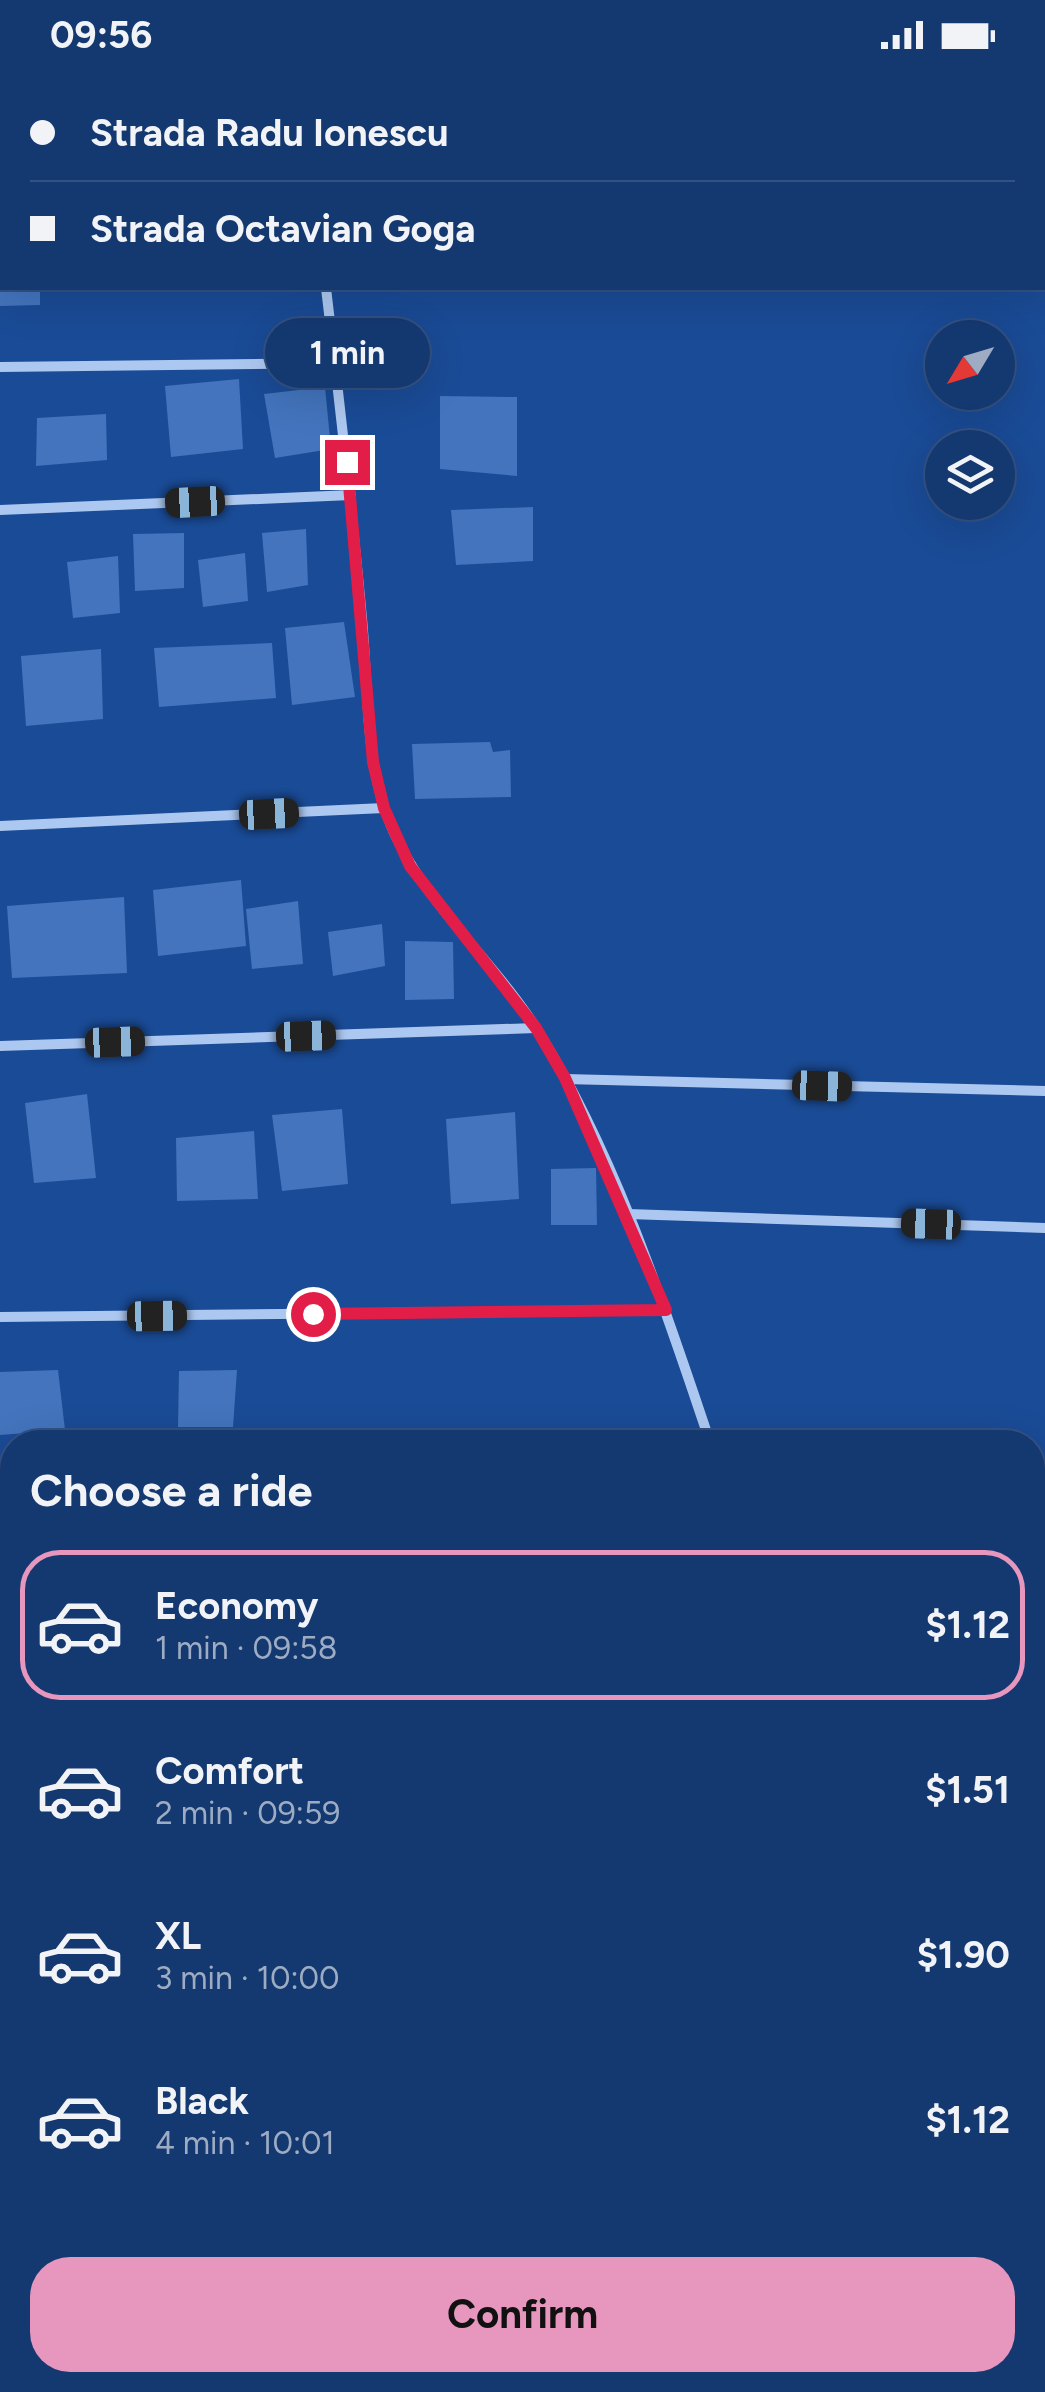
<!DOCTYPE html>
<meta charset="utf-8">
<style>
:root{--surface:#143870;--page:#214378;--text:#f1f3f6;--muted:#9dacc3;--line:#335283;--accent:#e797bd}
body{margin:0;font-family:Figtree,sans-serif;background:var(--page);color:var(--text);height:100vh;display:flex;flex-direction:column;font-size:38px;white-space:nowrap}
*{box-sizing:border-box;margin:0}
p{font-size:32px;color:var(--muted)}
.icon{flex:none;width:55px;height:55px;fill:none;stroke:currentColor;stroke-width:2;stroke-linecap:round;stroke-linejoin:round}
.map{position:relative;flex:1;overflow:hidden}
.drawer{position:absolute;left:0px;top:1360px;width:1045px;height:962px;display:flex;flex-direction:column;background:var(--surface);border-radius:40px 40px 0 0;box-shadow:0 10px 40px #0002,0 0 0 2px var(--line)}
.drawer>*{flex:none}
.top-card{position:absolute;left:0px;top:0px;width:1045px;height:220px;box-shadow:0 10px 40px #0002,0 0 0 2px var(--line);display:grid;align-content:center;height:220px;padding:0 30px;background:var(--surface)}
.needle{width:65px;rotate:232deg}
.tools{position:absolute;left:925px;top:250px;display:grid;gap:20px}
.tools a{display:grid;place-items:center;width:90px;height:90px;border-radius:50%;background:var(--surface);box-shadow:0 10px 40px #0002,0 0 0 2px var(--line);font-size:50px}
.end{position:absolute;width:45px;height:45px;margin:-22px;border:12px solid #e11d48;background:#fff;box-shadow:0 0 0 5px #fff}
.from{border-radius:50%}
.bubble{position:absolute;height:70px;border-radius:35px;background:var(--surface);box-shadow:0 10px 40px #0002,0 0 0 2px var(--line);font-size:32px;font-weight:700;line-height:70px;text-align:center}
.car{position:absolute;width:30px;height:60px;margin:-30px -15px;border-radius:12px;box-shadow:0 0 8px 2px #0007;background:linear-gradient(#222 24%,#8ab4d8 0 40%,#222 0 76%,#8ab4d8 0 86%,#222 0)}
.top-card b{display:flex;align-items:center;gap:35px;height:95px;font-size:38px}
.top-card b+b{border-top:2px solid var(--line)}
.top-card i{width:25px;height:25px;background:var(--text)}
ul{padding:0;list-style:none}
li{display:flex;align-items:center;gap:30px;height:150px;margin:0 20px 15px;padding:0 10px;border:5px solid transparent;border-radius:40px}
li div{flex:1}
li b{display:block;font-size:38px}
li em{font-style:normal;font-weight:700}
li.current{border-color:var(--accent)}
li>.icon{width:90px;height:90px;stroke-width:1.5}
h2{padding:0 30px;font-size:45px;line-height:120px}
.cta{display:flex;gap:20px;margin-top:auto;padding:20px 30px}
.cta a{flex:1;height:115px;border-radius:40px;background:var(--accent);color:#111;font-size:40px;font-weight:700;line-height:115px;text-align:center}
.status{display:flex;justify-content:space-between;align-items:center;height:70px;padding:0 50px;background:var(--surface);direction:ltr}
.status svg{height:28px;fill:currentColor}
.map>svg:first-child{display:block}
.building{fill:#4374bd}
.lines{fill:none;stroke-linecap:round;stroke-linejoin:round}
.minor{stroke:#adc8f0;stroke-width:10}
.route{stroke:#e11d48;stroke-width:12}
</style>
<div class="status"><b>09:56</b><svg viewBox="0 0 49 12"><path d="M0 12V9h3v3zM5 12V6h3v6zM10 12V3h3v9zM15 12V0h3v12zM26 1h20v11H26zM47 4h2v5h-2z"/></svg></div>
<div class="map">
<svg width="1045" height="2322" viewBox="0 0 1045 2322">
<rect width="100%" height="100%" fill="#1a4b96"/>
<g class="building">
<polygon points="0,218 40,218 40,235 0,236"/>
<polygon points="239,309 243,379 171,387 165,316"/>
<polygon points="325,317 331,379 275,388 264,324"/>
<polygon points="440,326 517,327 517,406 440,399"/>
<polygon points="106,344 107,390 36,396 37,348"/>
<polygon points="533,437 533,491 456,495 451,440"/>
<polygon points="306,459 308,515 267,522 262,463"/>
<polygon points="184,463 184,518 135,521 133,464"/>
<polygon points="245,483 248,531 203,537 198,490"/>
<polygon points="118,486 120,543 73,548 67,492"/>
<polygon points="344,552 355,627 292,635 285,558"/>
<polygon points="272,573 276,628 159,637 154,578"/>
<polygon points="101,579 103,649 26,656 21,586"/>
<polygon points="490,672 493,682 510,680 511,727 415,729 412,674"/>
<polygon points="241,810 246,876 158,886 153,820"/>
<polygon points="124,827 127,903 12,908 7,836"/>
<polygon points="298,831 303,894 252,899 246,839"/>
<polygon points="382,854 385,896 333,906 328,862"/>
<polygon points="405,871 453,872 454,929 405,930"/>
<polygon points="87,1024 96,1108 34,1113 25,1033"/>
<polygon points="342,1039 348,1114 282,1121 272,1045"/>
<polygon points="515,1042 519,1129 451,1134 446,1049"/>
<polygon points="254,1061 258,1129 177,1131 176,1068"/>
<polygon points="596,1098 597,1155 551,1155 551,1099"/>
<polygon points="58,1300 65,1360 0,1365 0,1302"/>
<polygon points="237,1300 233,1357 178,1357 179,1301"/>
</g>
<g class="lines">
<g class="minor">
<polyline points="298,0 298,2"/>
<polyline points="1042,203 1045,203"/>
<path d="M326,218C339,328 352,438 362,549C368,611 365,678 384,737C412,824 490,884 538,961C616,1086 663,1233 710,1372"/>
<polyline points="0,297 335,293"/>
<polyline points="0,440 351,425"/>
<polyline points="0,756 384,738"/>
<polyline points="0,976 536,958"/>
<polyline points="565,1009 1045,1021"/>
<polyline points="628,1144 1045,1158"/>
<polyline points="0,1247 666,1240"/>
<polyline points="0,1479 12,1479"/>
<polyline points="1032,1483 1045,1483"/>
<polyline points="1032,1762 1045,1763"/>
<polyline points="0,1875 12,1875"/>
<polyline points="1032,2035 1045,2059"/>
<polyline points="0,2104 12,2104"/>
<polyline points="1032,2112 1045,2112"/>
</g>
</g>
<g class="lines">
<polyline class="route" points="313,1244 666,1240 565,1008 536,958 410,796 384,738 373,692 347,392"/>
</g>
</svg>
<div class="tools">
<a><svg class="needle" viewBox="-14 -14 28 28"><path d="M0-13l5 13h-10z" fill="#e53935"/><path d="M0 13l5-13h-10z" fill="#9dacc3"/></svg></a>
<a><svg class="icon" aria-label="layers" viewBox="0 0 24 24"><path d="M12 4l9 5-9 5-9-5zM3 14l9 5 9-5"/></svg></a>
</div>
<i class="end from" style="left:313px;top:1244px"></i>
<i class="end" style="left:347px;top:392px"></i>
<div class="bubble" style="left:265px;top:248px;width:165px">1 min</div>
<i class="car" style="left:195px;top:432px;rotate:267deg"></i>
<i class="car" style="left:269px;top:744px;rotate:87deg"></i>
<i class="car" style="left:306px;top:966px;rotate:88deg"></i>
<i class="car" style="left:115px;top:972px;rotate:88deg"></i>
<i class="car" style="left:822px;top:1016px;rotate:92deg"></i>
<i class="car" style="left:931px;top:1154px;rotate:272deg"></i>
<i class="car" style="left:157px;top:1246px;rotate:89deg"></i>
<div class="top-card">
<b><i class="from"></i>Strada Radu Ionescu</b>
<b><i></i>Strada Octavian Goga</b>
</div>
<section class="drawer">
<h2>Choose a ride</h2>
<ul>
<li class="current"><svg class="icon" aria-label="car" viewBox="0 0 24 24"><path d="M5 17H2v-5l4-1 3-4h7l3 4 3 1v5h-3M9 17h6M6 11h13"/><circle cx="7" cy="17" r="2"/><circle cx="17" cy="17" r="2"/></svg><div><b>Economy</b><p>1 min · 09:58</p></div><em>$1.12</em></li>
<li><svg class="icon" aria-label="car" viewBox="0 0 24 24"><path d="M5 17H2v-5l4-1 3-4h7l3 4 3 1v5h-3M9 17h6M6 11h13"/><circle cx="7" cy="17" r="2"/><circle cx="17" cy="17" r="2"/></svg><div><b>Comfort</b><p>2 min · 09:59</p></div><em>$1.51</em></li>
<li><svg class="icon" aria-label="car" viewBox="0 0 24 24"><path d="M5 17H2v-5l4-1 3-4h7l3 4 3 1v5h-3M9 17h6M6 11h13"/><circle cx="7" cy="17" r="2"/><circle cx="17" cy="17" r="2"/></svg><div><b>XL</b><p>3 min · 10:00</p></div><em>$1.90</em></li>
<li><svg class="icon" aria-label="car" viewBox="0 0 24 24"><path d="M5 17H2v-5l4-1 3-4h7l3 4 3 1v5h-3M9 17h6M6 11h13"/><circle cx="7" cy="17" r="2"/><circle cx="17" cy="17" r="2"/></svg><div><b>Black</b><p>4 min · 10:01</p></div><em>$1.12</em></li>
</ul>
<div class="cta"><a>Confirm</a></div>
</section>
</div>
